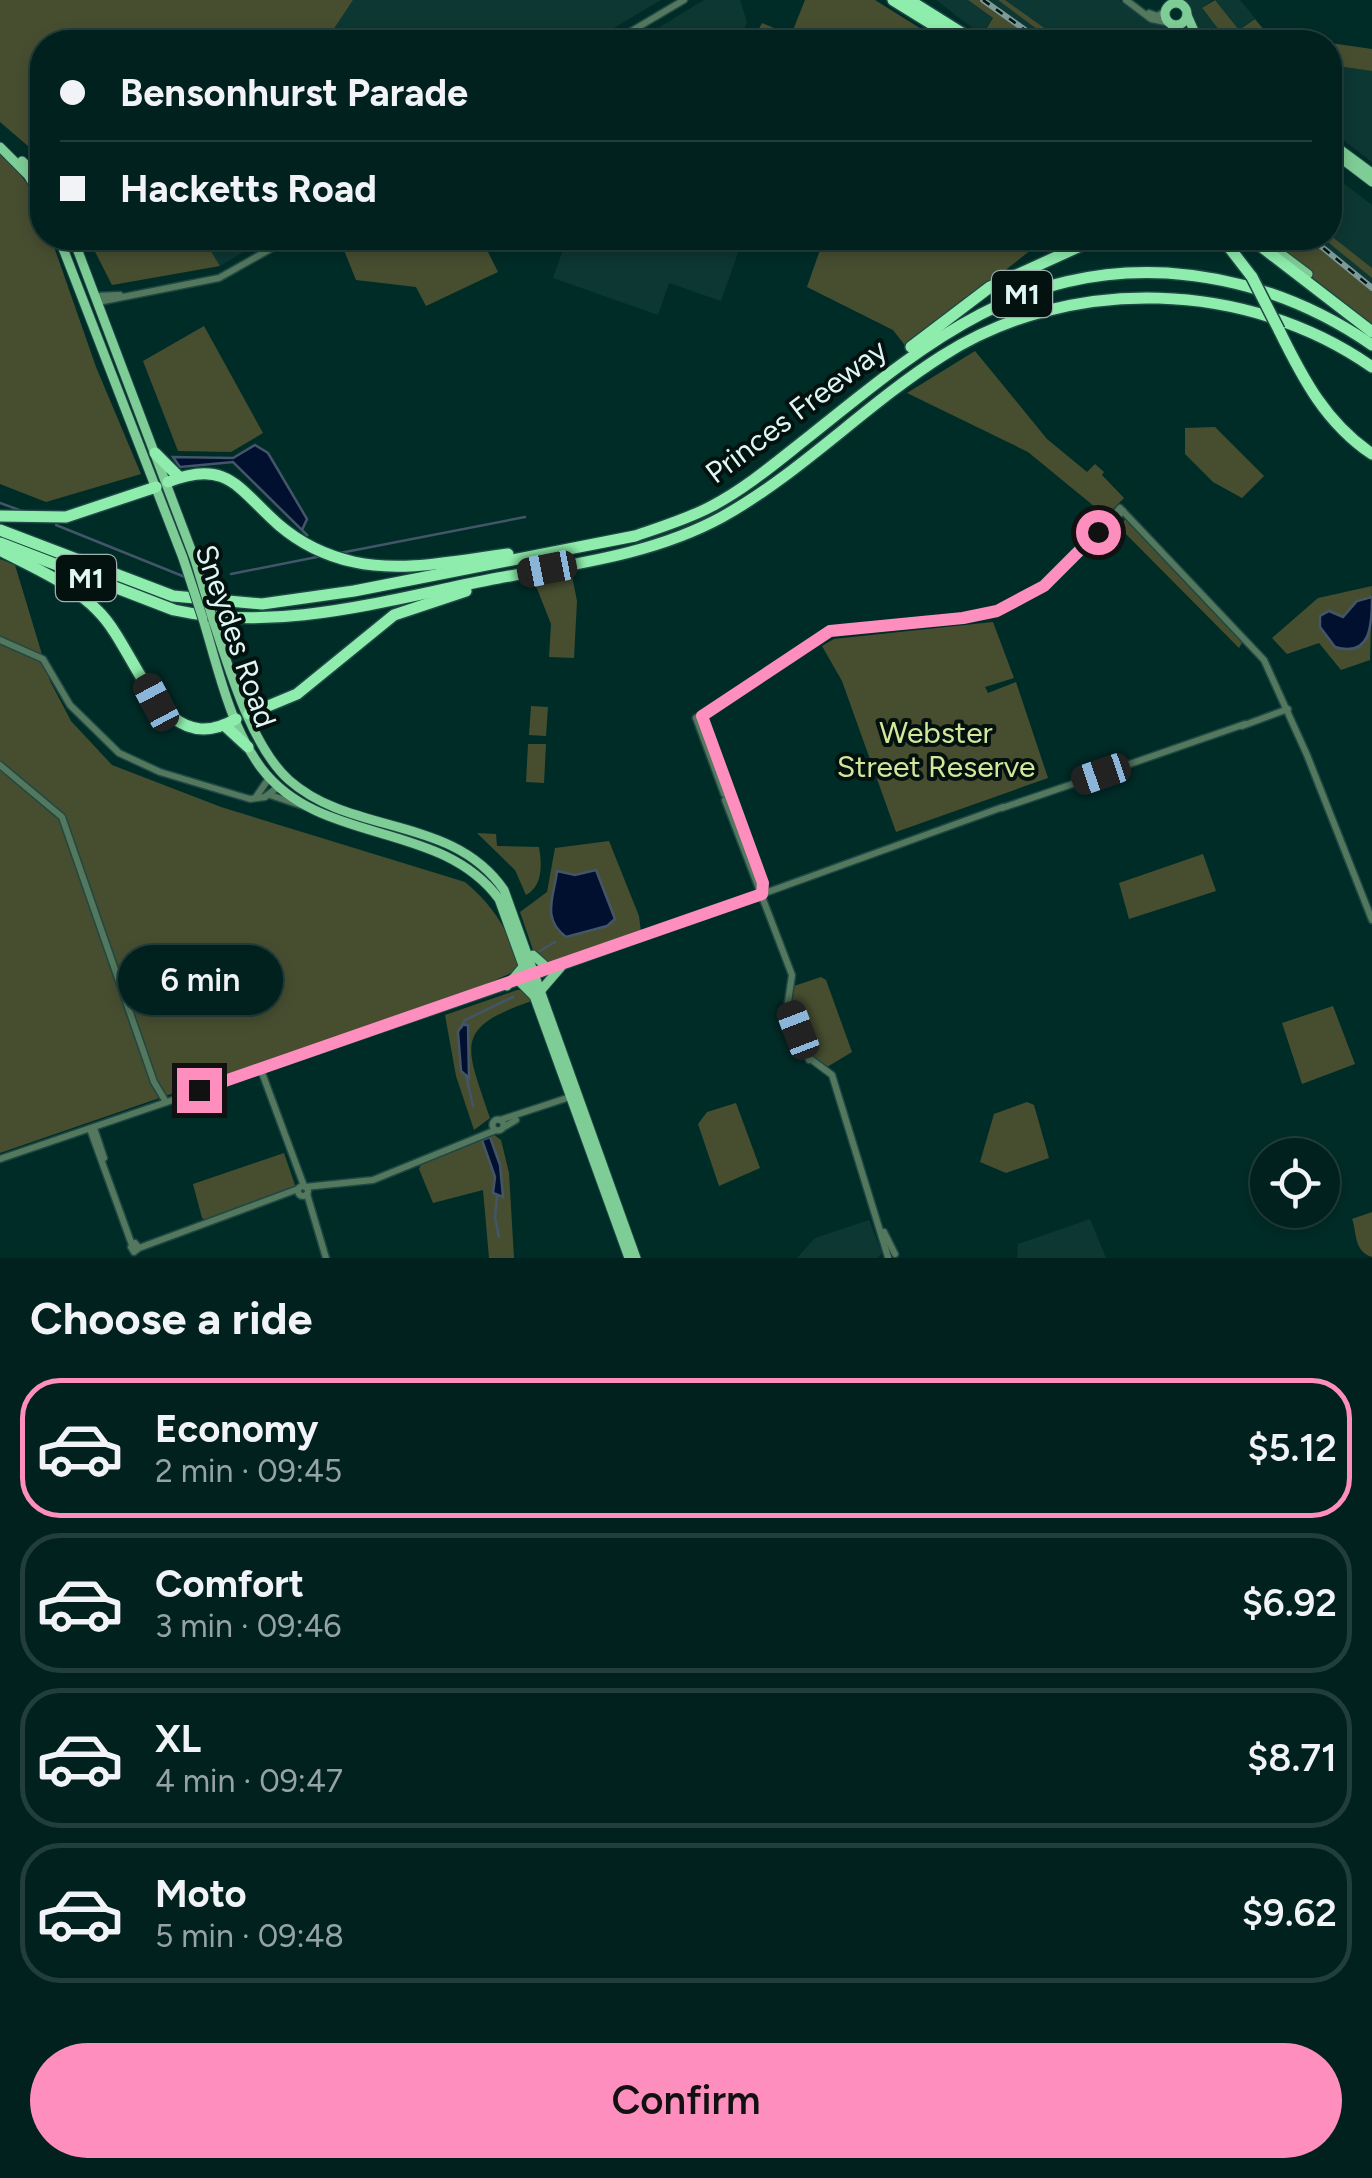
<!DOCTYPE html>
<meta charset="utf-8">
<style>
:root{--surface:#00211e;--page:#0e2e2b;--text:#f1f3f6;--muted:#95a3a4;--line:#223e3c;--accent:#fe8ebe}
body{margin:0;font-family:Figtree,sans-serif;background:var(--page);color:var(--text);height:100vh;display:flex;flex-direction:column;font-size:38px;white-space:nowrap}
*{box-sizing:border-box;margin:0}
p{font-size:32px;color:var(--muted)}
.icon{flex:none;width:55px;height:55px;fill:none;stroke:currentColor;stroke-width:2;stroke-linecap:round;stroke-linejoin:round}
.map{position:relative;height:1258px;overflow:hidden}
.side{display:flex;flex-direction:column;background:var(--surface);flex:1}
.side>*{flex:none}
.guide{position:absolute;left:30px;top:30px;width:1312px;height:220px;border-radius:40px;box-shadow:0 5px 15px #0003,0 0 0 2px var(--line);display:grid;align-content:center;height:220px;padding:0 30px;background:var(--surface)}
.tools{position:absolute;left:1250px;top:1138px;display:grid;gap:20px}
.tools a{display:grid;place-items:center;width:90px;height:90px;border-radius:50%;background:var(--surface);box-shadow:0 5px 15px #0003,0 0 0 2px var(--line);font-size:50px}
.end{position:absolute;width:45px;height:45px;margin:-22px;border:12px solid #fe8ebe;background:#111;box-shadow:0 0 0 5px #111}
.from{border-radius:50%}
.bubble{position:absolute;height:70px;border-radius:35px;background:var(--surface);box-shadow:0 5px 15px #0003,0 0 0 2px var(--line);font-size:32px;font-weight:600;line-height:70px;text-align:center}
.car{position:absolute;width:30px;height:60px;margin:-30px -15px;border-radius:12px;box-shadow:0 0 8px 2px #0007;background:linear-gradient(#222 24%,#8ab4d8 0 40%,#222 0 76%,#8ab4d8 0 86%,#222 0)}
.guide b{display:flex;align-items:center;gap:35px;height:95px;font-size:38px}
.guide b+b{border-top:2px solid var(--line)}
.guide i{width:25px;height:25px;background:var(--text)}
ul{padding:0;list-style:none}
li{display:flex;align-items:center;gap:30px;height:140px;margin:0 20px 15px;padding:0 10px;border:5px solid var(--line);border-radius:40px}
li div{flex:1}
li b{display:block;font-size:38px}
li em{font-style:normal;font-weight:600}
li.on{border-color:var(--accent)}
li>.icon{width:90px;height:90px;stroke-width:1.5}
h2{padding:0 30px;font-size:45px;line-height:120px}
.cta{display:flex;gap:20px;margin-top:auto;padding:20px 30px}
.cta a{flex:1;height:115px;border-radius:60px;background:var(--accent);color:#111;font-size:40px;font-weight:600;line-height:115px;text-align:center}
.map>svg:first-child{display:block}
.built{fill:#0d3733}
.green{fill:#474e30}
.water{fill:#00102e;stroke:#435569;stroke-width:2.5}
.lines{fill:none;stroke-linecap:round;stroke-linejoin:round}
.stream{stroke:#435569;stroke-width:2.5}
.minor-casing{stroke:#1f4844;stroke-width:9}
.major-casing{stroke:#1f4844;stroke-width:11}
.highway-casing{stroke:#1f4844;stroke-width:14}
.minor{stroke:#53785e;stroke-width:6}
.major{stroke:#7ecc96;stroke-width:9}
.highway{stroke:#8eedac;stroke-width:11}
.rail-casing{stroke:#7c9b98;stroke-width:6}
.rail{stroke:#03110f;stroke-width:2.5;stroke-dasharray:8;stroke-linecap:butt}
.major-bridge-casing{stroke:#1f4844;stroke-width:11;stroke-linecap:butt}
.highway-bridge-casing{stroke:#1f4844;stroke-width:14;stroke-linecap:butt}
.major-bridge{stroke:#7ecc96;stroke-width:9}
.highway-bridge{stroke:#8eedac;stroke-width:11}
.route{stroke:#fe8ebe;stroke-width:12}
.labels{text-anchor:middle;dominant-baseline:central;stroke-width:8;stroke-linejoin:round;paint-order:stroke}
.shield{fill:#03110f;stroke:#9eb1af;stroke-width:2.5}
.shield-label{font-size:28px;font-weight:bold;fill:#e0f6f3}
.street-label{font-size:30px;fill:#e0f6f3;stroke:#03110f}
.park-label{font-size:30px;fill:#d4e69b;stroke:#03110f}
</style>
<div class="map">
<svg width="1372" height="1258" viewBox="0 0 1372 1258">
<rect width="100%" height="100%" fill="#002c28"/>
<g class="built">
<polygon points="353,0 661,0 590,42 325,42"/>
<polygon points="704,0 740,0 747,22 739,42 635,42"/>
<polygon points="936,0 968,0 993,18 984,31 975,30"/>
<polygon points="979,0 998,0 1054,42 1038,42"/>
<polygon points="1005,0 1119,0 1169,28 1178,42 1064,42"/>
<polygon points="1185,0 1212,0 1202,9 1219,30 1207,39 1196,30"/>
<polygon points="1215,0 1240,0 1255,18 1239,30"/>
<polygon points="1330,65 1372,71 1372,162 1330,130"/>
<polygon points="1330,173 1372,205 1372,268 1330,235"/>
<polygon points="203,238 267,238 220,266"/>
<polygon points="567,238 743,238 721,301 669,283 658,315 553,278"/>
<polygon points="1307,238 1323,238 1358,265 1372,278 1372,291"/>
<polygon points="1090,1219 1106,1258 1017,1258 1018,1244"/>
<polygon points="869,1220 882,1253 877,1258 797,1258 815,1238"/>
</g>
<g class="green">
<polygon points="0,0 353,0 325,42 42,42 42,158 0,122"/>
<polygon points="805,0 875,0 942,42 752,42 762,23 791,35"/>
<polygon points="968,0 979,0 1038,42 979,42 975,30 985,31 993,18"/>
<polygon points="998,0 1005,0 1064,42 1054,42"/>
<polygon points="1215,0 1239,30 1255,19 1270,37 1322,42 1212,42 1207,39 1219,30 1202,8"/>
<polygon points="1330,43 1372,49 1372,71 1330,65"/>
<path d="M0,154C27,177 42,201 42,238H51L96,367L141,474L46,502L0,484Z"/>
<polygon points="1330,235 1372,268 1372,278 1323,238"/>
<polygon points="88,238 203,238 220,266 112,285"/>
<polygon points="339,238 481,238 498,272 426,306 416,287 356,280"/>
<polygon points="806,238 1046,238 907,348 893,330 807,287 822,244"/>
<polygon points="1264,238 1307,238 1372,291 1372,326"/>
<polygon points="204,326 263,433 231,452 178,451 143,361"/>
<polygon points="975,351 1047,439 1087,472 1095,464 1104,472 1102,475 1124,498 1106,516 1028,452 907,393"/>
<polygon points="1215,427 1264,476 1242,498 1213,482 1185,454 1185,428"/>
<polygon points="1126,519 1243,641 1239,648 1118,526"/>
<path d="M0,559L15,565L50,681L71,721L112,765L221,807L465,882C494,906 506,929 521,963L513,972L476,989L0,1153Z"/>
<polygon points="571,571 577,601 574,658 549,657 551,624 534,581"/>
<polygon points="1372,586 1370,660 1341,670 1319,643 1287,654 1272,638 1318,598"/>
<polygon points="993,622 1014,678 985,687 988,693 1016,682 1048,778 896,832 842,681 822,646 834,639"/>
<polygon points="531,706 548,707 546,736 529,735"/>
<polygon points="528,744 546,744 544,783 526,782"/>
<path d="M477,833L496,834L497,846L539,847C542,864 543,886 526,895L515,870Z"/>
<polygon points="609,841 639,916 641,932 547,966 534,953 520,912 547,892 555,848"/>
<polygon points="1203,854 1216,891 1129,919 1119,883"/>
<polygon points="821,977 826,980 852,1052 827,1067 813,1061 791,1003 794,986"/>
<path d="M517,990H525L532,1001C452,1028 466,1046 490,1118L474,1130L456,1076L445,1015Z"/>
<polygon points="1333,1006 1355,1064 1302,1084 1282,1023"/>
<polygon points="1027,1102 1034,1105 1049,1158 1006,1173 980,1162 994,1114"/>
<polygon points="736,1103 760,1168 719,1186 698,1124 707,1112"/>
<polygon points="493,1134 501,1140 509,1173 514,1258 489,1258 483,1190 433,1203 419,1169 422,1162"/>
<polygon points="284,1153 296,1188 207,1221 202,1218 193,1184"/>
<path d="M1372,1212V1257C1353,1251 1357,1231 1352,1219Z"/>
</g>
<g class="water">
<polygon points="255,445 268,453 307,519 302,530 308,536 233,462 180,467 173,457 233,458"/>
<path d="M1372,597C1372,625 1371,658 1335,647L1320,627V616L1329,611L1343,617L1357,601Z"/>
<path d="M596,870L615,919L607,926L566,937C541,918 554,897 557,871L575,875Z"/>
<polygon points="462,1025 468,1025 469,1078 461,1071 458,1032"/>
<polygon points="490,1137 500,1165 503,1197 493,1193 495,1177 482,1140"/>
</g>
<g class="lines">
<g class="stream">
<polyline points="0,503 22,511"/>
<polyline points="56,525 185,577"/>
<polyline points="340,553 525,517"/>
<polyline points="231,574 322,556"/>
<polyline points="203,578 221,575"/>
<polyline points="540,951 555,942"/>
<polyline points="461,1028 465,1020 513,997"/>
<polyline points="466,1075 473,1106"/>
<polyline points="497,1195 495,1218 499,1237"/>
</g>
<g class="minor-casing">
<g id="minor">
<polyline points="1126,0 1151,19 1170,23"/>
<polyline points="1149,13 1157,16 1166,11"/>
<polyline points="613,42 684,0"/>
<polyline points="95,296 120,295"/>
<polyline points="98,302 219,278 290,238"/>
<polyline points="1099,533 1120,508 1264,660 1307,755 1372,920"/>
<polyline points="0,640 43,659 70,705 119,753 160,772 250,799 265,797 278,787"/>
<polyline points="701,715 730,792"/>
<polyline points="696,718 829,631 963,619 997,611 1044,586 1123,511"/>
<polyline points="696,718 724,794"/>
<polyline points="1242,726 1288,709"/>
<polyline points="0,765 62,817 154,1082 166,1102"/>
<polyline points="1101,774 1245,724"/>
<polyline points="270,795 306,807"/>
<polyline points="256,797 269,778"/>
<polyline points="732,798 763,892"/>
<polyline points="725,800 792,975 788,1002"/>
<polyline points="1002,808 1102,774"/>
<polyline points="538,975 1003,807"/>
<polyline points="788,1001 809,1060"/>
<polyline points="808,1057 832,1075 888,1257"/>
<polyline points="261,1070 304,1186"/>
<circle cx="498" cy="1125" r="5.5"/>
<polyline points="500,1120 570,1097"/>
<polyline points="504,1127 516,1120"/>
<polyline points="94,1128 104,1158"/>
<polyline points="90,1129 132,1245"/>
<polyline points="0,1159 524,980"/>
<circle cx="303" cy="1191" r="5"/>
<polyline points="305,1187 373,1180 496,1130"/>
<polyline points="307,1194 326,1258"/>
<polyline points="884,1232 895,1254"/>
<polygon points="135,1243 139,1248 134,1252 131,1247"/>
<polyline points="139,1248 298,1189"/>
</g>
</g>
<g class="major-casing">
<g id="major">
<circle cx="1176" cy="14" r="11"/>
<polyline points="1187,15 1199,42"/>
<polyline points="1172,25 1185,42"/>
<polyline points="1330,142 1372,173"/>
<polyline points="0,147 28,175 42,198"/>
<polyline points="1330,150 1372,182"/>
<polyline points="22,161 42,181"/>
<polyline points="59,238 183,558"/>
<polyline points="73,238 195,560"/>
<polyline points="1260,238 1308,274"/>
<path d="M203,619C218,668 230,727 262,769C321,846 441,820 499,899L629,1258"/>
<path d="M213,620C229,668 251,746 289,780C352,836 453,815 504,890L636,1258"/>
<polyline points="533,955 550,970"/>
<polyline points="520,982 533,995"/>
<polyline points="507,986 526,963"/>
<polyline points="542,989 561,967"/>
</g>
</g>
<g class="highway-casing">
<g id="highway">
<polyline points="893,0 961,42"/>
<polyline points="909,0 976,42"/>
<polyline points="1222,238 1252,277"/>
<polyline points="1250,238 1372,332"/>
<path d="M1279,330C1303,379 1326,423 1372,454"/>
<polyline points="911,347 990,287 1098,238"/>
<polyline points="155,453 179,477"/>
<path d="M168,482C228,458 239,490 279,525C300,543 327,556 354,562C403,573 459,560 508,554"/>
<polyline points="0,516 66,517 156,487"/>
<path d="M0,530L173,596L262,604L354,591L635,536C661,527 688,519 712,506C748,487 779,460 811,435C921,347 1016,265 1167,273C1242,278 1310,302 1372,345"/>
<path d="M0,543L174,610C278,633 386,600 488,580C566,565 651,556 722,517C801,473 865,405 942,356C1070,274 1248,280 1372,367"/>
<path d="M0,550C34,568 71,583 98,611C138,650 160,763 236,719"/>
<polyline points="249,714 297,694 394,615 466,591"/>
<polyline points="224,725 248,747"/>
</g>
</g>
<use href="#minor" class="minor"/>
<use href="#major" class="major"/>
<use href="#highway" class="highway"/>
<g class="rail-casing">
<g id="rail">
<polyline points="983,0 1042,42"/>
<polyline points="1311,238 1372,288"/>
</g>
</g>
<use href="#rail" class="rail"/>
<g class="major-bridge-casing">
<g id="major-bridge">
<polyline points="183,558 203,619"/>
<polyline points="195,560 213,620"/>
</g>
</g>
<g class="highway-bridge-casing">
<polyline id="highway-bridge" points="1252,277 1279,330"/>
</g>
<use href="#major-bridge" class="major-bridge"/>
<use href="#highway-bridge" class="highway-bridge"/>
</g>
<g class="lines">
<polyline class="route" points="199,1090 762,894 763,883 702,716 830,631 963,618 997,611 1044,586 1098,532"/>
</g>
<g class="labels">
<g class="shield">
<rect x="992" y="271" width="60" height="46" rx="8"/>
<rect x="56" y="555" width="60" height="46" rx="8"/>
</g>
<g class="shield-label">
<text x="1022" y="294">M1</text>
<text x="86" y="578">M1</text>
</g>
<g class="street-label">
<text transform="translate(796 411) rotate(-37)">Princes Freeway</text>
<text transform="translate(236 636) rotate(71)">Sneydes Road</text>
</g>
<g class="park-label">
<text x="936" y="732">Webster<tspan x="936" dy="34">Street Reserve</tspan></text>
</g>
</g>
</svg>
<div class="tools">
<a><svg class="icon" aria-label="locate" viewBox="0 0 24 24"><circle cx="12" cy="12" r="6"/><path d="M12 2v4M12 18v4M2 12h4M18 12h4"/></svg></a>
</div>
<i class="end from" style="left:1098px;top:532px"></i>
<i class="end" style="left:199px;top:1090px"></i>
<div class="bubble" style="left:118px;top:945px;width:165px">6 min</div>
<i class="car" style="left:547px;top:569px;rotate:259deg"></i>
<i class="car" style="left:156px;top:702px;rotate:332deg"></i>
<i class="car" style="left:1101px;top:774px;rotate:251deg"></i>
<i class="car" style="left:798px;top:1030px;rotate:339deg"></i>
<div class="guide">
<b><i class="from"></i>Bensonhurst Parade</b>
<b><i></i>Hacketts Road</b>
</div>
</div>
<section class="side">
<h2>Choose a ride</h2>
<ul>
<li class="on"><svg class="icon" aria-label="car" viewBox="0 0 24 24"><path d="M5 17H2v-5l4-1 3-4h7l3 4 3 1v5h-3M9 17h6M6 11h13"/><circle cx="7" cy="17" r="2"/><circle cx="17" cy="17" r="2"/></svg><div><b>Economy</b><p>2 min · 09:45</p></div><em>$5.12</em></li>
<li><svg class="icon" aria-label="car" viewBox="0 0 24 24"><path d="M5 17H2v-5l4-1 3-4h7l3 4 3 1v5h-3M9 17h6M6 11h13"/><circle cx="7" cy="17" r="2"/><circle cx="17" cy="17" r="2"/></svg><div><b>Comfort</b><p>3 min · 09:46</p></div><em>$6.92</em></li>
<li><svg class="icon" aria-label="car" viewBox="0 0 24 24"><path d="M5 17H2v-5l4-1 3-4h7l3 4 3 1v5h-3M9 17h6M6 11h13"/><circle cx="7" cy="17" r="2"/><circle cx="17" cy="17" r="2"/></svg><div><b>XL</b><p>4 min · 09:47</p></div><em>$8.71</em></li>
<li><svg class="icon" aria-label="car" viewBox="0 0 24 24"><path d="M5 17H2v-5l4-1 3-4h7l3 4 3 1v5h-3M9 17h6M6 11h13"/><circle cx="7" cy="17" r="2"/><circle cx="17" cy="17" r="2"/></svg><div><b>Moto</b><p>5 min · 09:48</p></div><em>$9.62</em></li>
</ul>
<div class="cta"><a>Confirm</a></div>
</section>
